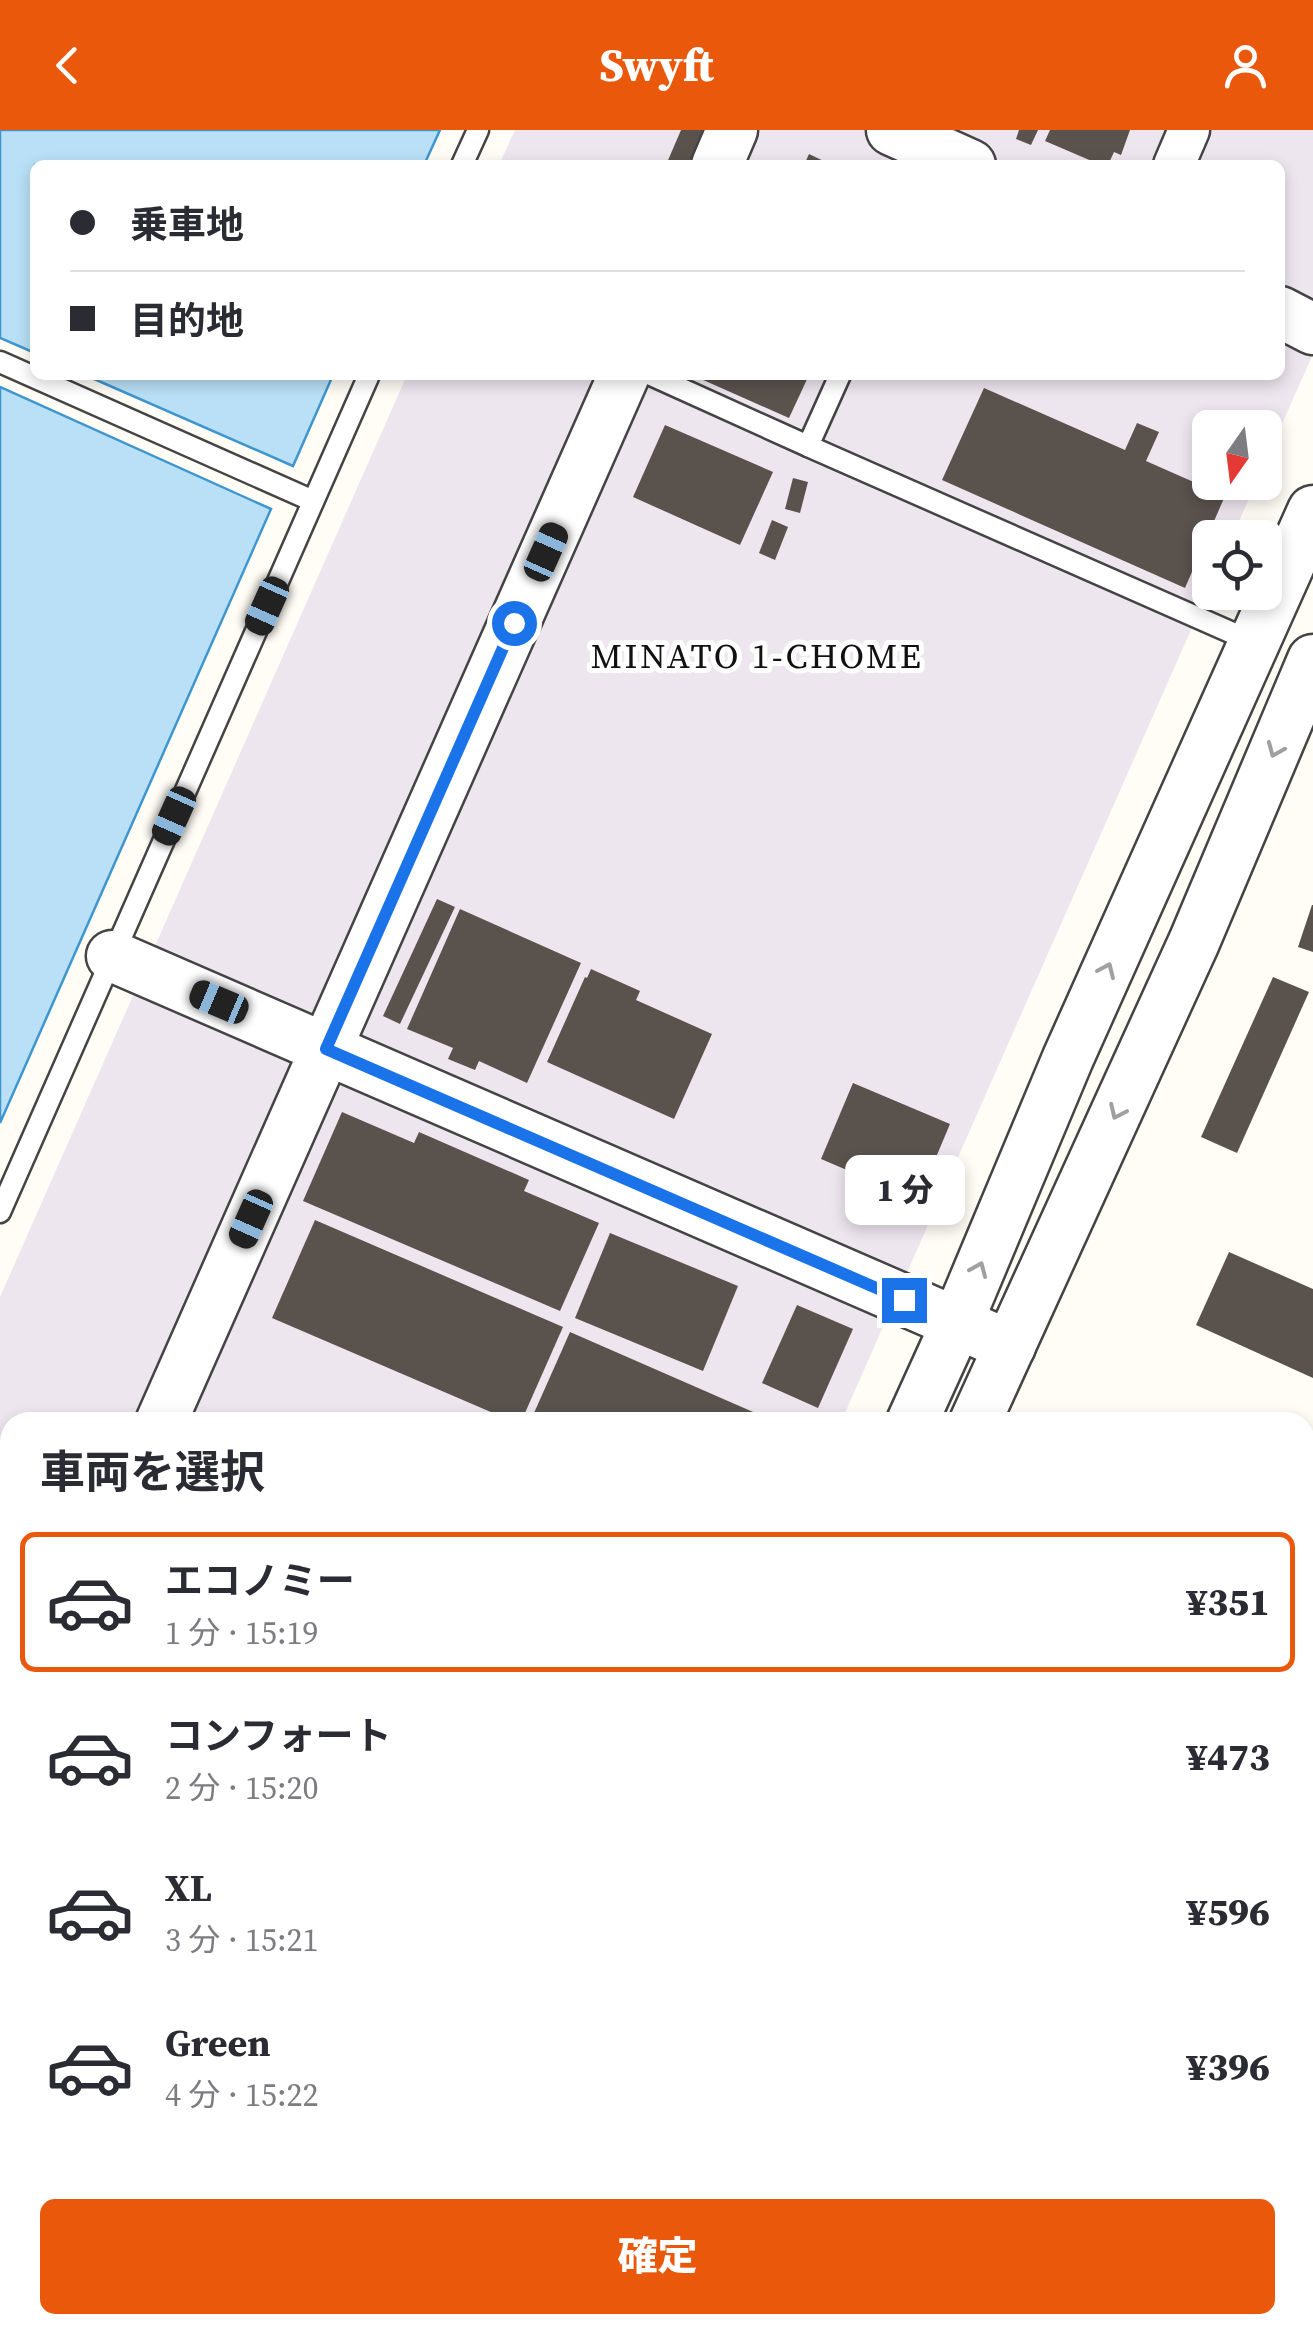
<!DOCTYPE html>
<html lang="ja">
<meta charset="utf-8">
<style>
:root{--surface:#fff;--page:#f7f7f7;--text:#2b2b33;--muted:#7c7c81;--line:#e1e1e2;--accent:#ea580c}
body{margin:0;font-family:"Source Serif 4","Noto Sans JP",serif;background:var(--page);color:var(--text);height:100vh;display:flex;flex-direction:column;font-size:38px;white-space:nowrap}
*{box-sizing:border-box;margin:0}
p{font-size:32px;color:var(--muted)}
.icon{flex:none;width:55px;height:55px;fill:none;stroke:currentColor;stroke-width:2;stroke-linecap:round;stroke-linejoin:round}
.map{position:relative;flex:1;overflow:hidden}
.panel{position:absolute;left:0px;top:1282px;width:1315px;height:922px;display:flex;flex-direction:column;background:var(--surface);border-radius:30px 30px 0 0;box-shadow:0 5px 15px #0003}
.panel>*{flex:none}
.hud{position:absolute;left:30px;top:30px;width:1255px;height:220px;border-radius:15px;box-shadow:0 5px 15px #0003;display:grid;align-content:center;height:220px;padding:0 40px;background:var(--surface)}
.needle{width:65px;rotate:194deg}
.fabs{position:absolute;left:1192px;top:280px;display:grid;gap:20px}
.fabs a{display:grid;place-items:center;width:90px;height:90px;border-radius:15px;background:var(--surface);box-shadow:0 5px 15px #0003;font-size:50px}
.end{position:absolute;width:45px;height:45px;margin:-22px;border:12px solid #1a73e8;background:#fff;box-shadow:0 0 0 5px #fff}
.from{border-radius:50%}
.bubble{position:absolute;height:70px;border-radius:15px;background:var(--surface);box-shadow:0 5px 15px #0003;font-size:32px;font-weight:800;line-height:70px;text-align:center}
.car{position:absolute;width:30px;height:60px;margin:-30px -15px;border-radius:12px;box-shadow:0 0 8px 2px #0007;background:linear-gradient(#222 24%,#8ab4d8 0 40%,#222 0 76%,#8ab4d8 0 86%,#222 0)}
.hud b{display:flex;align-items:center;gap:35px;height:95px;font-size:38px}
.hud b+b{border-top:2px solid var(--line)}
.hud i{width:25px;height:25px;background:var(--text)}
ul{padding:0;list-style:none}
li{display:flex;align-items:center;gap:30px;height:140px;margin:0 20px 15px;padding:0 20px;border:5px solid transparent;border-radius:15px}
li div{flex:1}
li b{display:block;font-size:38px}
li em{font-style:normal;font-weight:800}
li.selected{border-color:var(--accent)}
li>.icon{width:90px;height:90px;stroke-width:1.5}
h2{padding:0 40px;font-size:45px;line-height:120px}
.primary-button{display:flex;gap:20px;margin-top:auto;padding:20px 40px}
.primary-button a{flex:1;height:115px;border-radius:15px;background:var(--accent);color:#fff;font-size:40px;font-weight:800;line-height:115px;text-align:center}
header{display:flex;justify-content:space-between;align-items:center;height:130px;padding:0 40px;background:var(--accent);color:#fff;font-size:45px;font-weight:800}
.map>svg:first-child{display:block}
.industrial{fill:#eee6ef}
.water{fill:#b9e0f7;stroke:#3f96cf;stroke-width:2.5}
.building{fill:#5a524d}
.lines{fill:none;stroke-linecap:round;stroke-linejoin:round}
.service-casing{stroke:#444;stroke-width:25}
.minor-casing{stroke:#444;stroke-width:45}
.tertiary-casing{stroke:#444;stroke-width:55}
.service{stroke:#fff;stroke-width:20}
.minor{stroke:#fff;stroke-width:40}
.tertiary{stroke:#fff;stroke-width:50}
.oneway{stroke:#a0a0a0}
.route{stroke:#1a73e8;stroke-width:12}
.labels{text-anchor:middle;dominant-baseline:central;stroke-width:10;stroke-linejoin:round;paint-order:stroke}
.neighbourhood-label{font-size:35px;letter-spacing:2.5px;fill:#111;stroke:#fff}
</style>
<header><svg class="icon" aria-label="back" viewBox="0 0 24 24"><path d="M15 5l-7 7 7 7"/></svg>Swyft<svg class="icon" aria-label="person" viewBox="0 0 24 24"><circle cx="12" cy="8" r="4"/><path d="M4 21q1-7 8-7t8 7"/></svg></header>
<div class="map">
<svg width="1313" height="2203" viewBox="0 0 1313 2203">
<rect width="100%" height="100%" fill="#fffdf5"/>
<polygon class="industrial" points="515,0 1313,0 1313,224 1265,332 1265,298 1210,298 1210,352 1256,353 1232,407 1210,408 1210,457 841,1292 10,1292 10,1906 0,1901 0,1167 407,245 1280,245 1280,35 499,35"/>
<g class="water">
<polygon points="0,0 440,0 424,35 35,35 35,223 0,208"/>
<polygon points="85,245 333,245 293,336"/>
<polygon points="0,257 271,379 0,993"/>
<polygon points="1313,2172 1313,2196 1300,2203 1256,2203 1271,2195 1305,2195 1305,2177"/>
</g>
<g class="building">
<polygon points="681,0 703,0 689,35 666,35"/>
<polygon points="1019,0 1038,0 1031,15 1016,9"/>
<polygon points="1050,0 1130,0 1121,25 1114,22 1108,35 1101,35 1045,11"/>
<polygon points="809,24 832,35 804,35"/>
<polygon points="692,245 809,245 789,288"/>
<polygon points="984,258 1125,320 1137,293 1159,302 1146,331 1214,361 1217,352 1231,352 1185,458 942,350"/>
<polygon points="1247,287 1258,291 1255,298 1242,298"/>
<polygon points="665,295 773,342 740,415 633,367"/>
<polygon points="793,348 808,352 800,383 785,379"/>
<polygon points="772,390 788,397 775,430 759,423"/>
<polygon points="437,769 455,777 400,894 383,886"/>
<polygon points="1312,775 1313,775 1313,822 1298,817"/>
<polygon points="460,779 581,833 527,953 479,931 475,940 448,929 453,918 407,899"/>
<polygon points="591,839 640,861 636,870 712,904 674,989 547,932 585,847 587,848"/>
<polygon points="1273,847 1309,862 1237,1023 1201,1007"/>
<polygon points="853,953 950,994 918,1070 883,1055 881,1061 866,1055 868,1049 821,1029"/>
<polygon points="342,982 414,1013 419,1002 529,1050 524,1061 599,1093 560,1181 303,1071"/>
<polygon points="315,1090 563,1197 521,1292 514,1292 272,1188"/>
<polygon points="610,1103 738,1156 703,1241 575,1188"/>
<polygon points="1229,1122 1313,1159 1313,1248 1196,1195"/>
<polygon points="797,1175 853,1199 818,1278 762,1253"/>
<polygon points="570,1202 776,1292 530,1292"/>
<polygon points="1305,1483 1313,1486 1313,1676 1305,1694"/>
<polygon points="206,2195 285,2195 304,2203 203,2203"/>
<polygon points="821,2195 856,2195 875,2203 817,2203"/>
<polygon points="929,2195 1080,2195 1076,2203 925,2203"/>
<polygon points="1189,2195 1241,2195 1229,2203 1209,2203"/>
</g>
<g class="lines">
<g class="service-casing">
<g id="service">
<polyline points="462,35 478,0"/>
<polyline points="0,232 313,371"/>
<polyline points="651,245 808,316"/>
<polyline points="840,245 808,316 1253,512"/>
<polyline points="0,1082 369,245"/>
</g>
</g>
<g class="minor-casing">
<g id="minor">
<polyline points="1174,35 1189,0"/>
<polyline points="623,2195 637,2203"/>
</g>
</g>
<g class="tertiary-casing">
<g id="tertiary">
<polyline points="892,0 970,35"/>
<polyline points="717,35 732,0"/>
<polyline points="1280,182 1313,199"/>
<polyline points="112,826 1010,1216"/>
<polyline points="161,1292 624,245"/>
<polyline points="912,1292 957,1193 1068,928 1313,381"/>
<polyline points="975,1292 1194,812 1313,530"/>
<polyline points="0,1656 10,1633"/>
<polyline points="0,1936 10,1941"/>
<polyline points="505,2203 508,2195"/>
<polyline points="561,2203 565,2195"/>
</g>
</g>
<use href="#service" class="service"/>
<use href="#minor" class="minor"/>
<use href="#tertiary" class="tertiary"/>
</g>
<defs><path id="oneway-chevron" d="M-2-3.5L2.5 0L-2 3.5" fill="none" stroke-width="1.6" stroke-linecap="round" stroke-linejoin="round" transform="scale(2.5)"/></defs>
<g class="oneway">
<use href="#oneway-chevron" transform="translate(1275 620) rotate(113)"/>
<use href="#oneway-chevron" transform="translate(1107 840) rotate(-66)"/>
<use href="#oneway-chevron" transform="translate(1117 982) rotate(115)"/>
<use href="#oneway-chevron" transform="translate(979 1139) rotate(-67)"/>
</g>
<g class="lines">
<polyline class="route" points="514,493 326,919 904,1170"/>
</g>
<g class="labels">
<g class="neighbourhood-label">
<text x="757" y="526">MINATO 1-CHOME</text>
</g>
</g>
</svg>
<div class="fabs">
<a><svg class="needle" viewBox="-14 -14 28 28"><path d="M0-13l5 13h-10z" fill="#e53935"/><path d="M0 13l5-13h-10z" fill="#7c7c81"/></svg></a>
<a><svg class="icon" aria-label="locate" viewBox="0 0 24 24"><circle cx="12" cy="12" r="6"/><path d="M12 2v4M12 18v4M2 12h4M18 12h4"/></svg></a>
</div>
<i class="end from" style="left:514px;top:493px"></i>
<i class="end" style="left:904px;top:1170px"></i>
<div class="bubble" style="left:845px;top:1025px;width:120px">1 分</div>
<i class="car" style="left:546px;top:422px;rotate:24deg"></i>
<i class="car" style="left:267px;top:476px;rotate:204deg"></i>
<i class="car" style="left:174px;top:686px;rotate:204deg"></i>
<i class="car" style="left:219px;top:872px;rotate:293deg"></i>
<i class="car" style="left:251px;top:1089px;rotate:204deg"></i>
<div class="hud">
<b><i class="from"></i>乗車地</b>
<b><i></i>目的地</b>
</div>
<section class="panel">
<h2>車両を選択</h2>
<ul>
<li class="selected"><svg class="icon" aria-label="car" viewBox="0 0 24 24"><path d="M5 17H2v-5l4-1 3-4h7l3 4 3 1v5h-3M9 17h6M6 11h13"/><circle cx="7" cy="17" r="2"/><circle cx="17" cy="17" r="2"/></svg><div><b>エコノミー</b><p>1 分 · 15:19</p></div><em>¥351</em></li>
<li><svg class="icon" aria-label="car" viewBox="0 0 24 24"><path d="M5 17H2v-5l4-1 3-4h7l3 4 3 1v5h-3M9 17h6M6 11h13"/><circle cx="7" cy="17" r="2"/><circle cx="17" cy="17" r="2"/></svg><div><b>コンフォート</b><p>2 分 · 15:20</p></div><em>¥473</em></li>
<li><svg class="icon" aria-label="car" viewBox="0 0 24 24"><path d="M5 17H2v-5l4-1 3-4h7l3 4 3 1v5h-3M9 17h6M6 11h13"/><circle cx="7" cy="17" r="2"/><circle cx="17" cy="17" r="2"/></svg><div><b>XL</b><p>3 分 · 15:21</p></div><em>¥596</em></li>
<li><svg class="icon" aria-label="car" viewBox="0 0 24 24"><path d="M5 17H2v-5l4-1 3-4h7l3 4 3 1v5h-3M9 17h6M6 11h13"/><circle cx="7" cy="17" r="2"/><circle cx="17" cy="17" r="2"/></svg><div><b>Green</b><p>4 分 · 15:22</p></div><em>¥396</em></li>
</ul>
<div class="primary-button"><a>確定</a></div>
</section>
</div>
